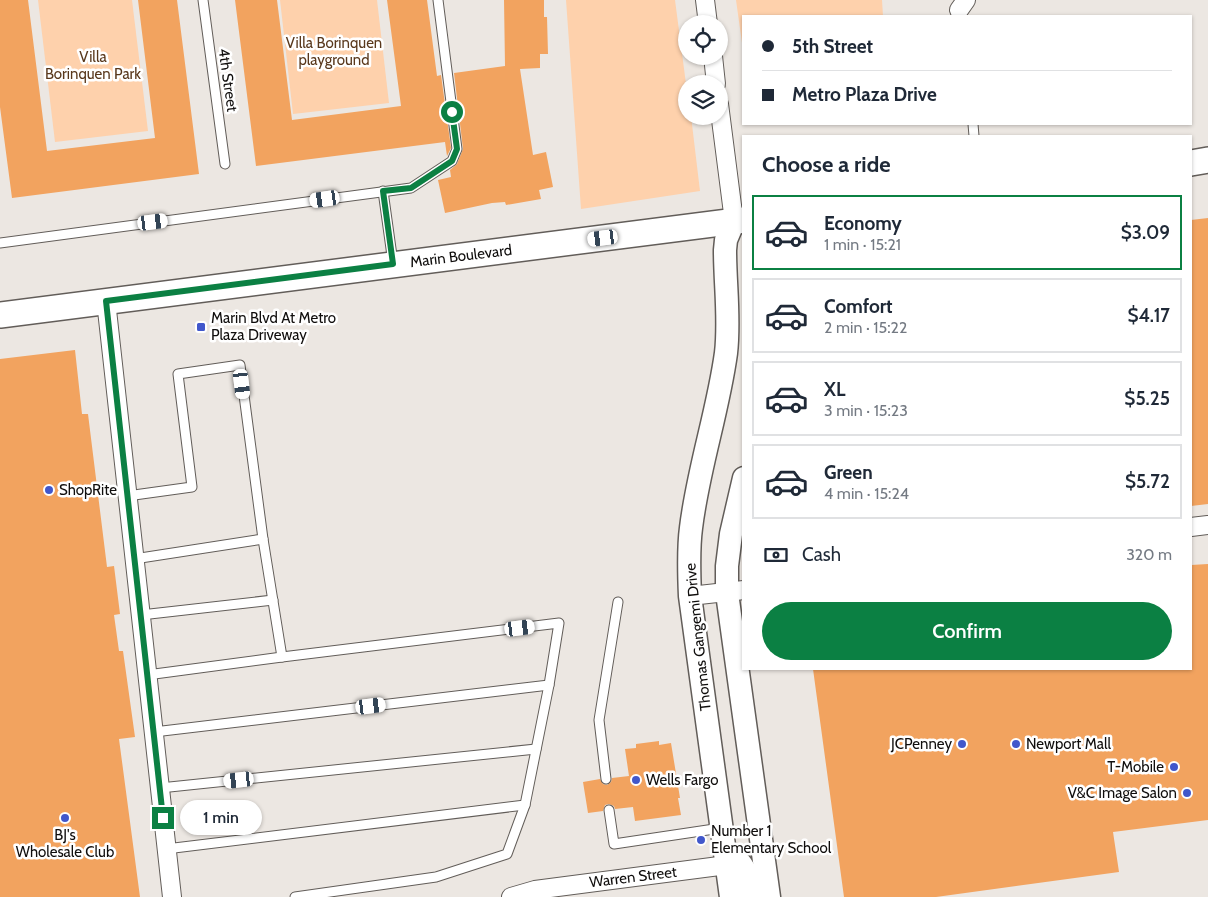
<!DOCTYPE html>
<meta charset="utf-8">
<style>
:root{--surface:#fff;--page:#f2f2f3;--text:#1f2937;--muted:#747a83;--line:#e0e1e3;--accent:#0b8043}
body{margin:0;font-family:Cabin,sans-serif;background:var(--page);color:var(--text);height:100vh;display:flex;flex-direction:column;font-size:19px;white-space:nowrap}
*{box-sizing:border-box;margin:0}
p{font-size:16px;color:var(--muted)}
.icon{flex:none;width:28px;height:28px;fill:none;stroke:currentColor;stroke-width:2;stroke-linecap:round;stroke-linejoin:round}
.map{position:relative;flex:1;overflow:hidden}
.details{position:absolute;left:742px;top:135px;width:450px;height:535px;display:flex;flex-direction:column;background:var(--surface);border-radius:0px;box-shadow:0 1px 4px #0004}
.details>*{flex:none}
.guide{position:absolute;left:742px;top:15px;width:450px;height:110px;border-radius:0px;box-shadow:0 1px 4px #0004;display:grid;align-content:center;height:110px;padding:0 20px;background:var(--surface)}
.tools{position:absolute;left:678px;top:15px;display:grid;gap:10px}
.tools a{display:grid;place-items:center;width:50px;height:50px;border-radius:50%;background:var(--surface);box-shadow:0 1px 4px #0004;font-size:25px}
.end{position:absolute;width:22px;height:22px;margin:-11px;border:6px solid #0b8043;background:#fff;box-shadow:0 0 0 2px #fff}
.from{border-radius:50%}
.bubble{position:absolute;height:35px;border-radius:18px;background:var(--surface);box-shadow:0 1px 4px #0004;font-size:16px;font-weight:600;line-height:35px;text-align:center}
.car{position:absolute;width:15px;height:30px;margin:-15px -8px;border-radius:6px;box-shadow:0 0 4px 1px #0007;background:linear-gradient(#fff 24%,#345 0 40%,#fff 0 76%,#345 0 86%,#fff 0)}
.guide b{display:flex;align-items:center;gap:18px;height:48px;font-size:19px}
.guide b+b{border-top:1px solid var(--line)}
.guide i{width:12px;height:12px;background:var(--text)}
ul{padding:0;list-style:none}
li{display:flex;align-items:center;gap:15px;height:75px;margin:0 10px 8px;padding:0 10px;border:2px solid var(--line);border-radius:0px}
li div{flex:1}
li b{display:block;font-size:19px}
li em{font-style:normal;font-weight:600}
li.current{border-color:var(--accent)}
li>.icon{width:45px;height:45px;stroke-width:1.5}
h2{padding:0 20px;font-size:22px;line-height:60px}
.pay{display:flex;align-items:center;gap:12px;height:55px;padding:0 20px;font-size:19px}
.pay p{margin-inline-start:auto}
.button{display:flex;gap:10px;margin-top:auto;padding:10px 20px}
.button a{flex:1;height:58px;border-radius:30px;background:var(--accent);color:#fff;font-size:20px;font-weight:600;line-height:58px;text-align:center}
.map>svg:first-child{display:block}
.green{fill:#fed1ac}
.building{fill:#f2a35f}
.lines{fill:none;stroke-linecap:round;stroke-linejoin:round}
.service-casing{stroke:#625d59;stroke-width:11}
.minor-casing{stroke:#625d59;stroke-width:20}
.tertiary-casing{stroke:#625d59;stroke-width:25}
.secondary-casing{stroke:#625d59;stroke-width:28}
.service{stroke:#fff;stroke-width:9}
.minor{stroke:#fff;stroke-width:18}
.tertiary{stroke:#fff;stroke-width:22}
.secondary{stroke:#fff;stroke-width:25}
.route{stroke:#0b8043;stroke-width:6}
.poi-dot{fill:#4157cb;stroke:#fff;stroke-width:2}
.labels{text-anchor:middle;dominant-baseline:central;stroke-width:5;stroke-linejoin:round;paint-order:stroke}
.park-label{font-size:15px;fill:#59381c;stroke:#fff}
.street-label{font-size:15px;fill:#100e0d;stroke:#fff}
.poi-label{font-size:15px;fill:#100e0d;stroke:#fff;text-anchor:start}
</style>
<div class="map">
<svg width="1208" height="897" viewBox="0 0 1208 897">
<rect width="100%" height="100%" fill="#ece7e2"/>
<g class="green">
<polygon points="38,0 132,0 148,131 55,142"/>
<polygon points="280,0 377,0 389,103 293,114"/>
<polygon points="566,0 675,0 686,84 686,116 691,116 700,191 581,209"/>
<polygon points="736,0 882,0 883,16 744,16 743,50"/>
</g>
<g class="building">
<polygon points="0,0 28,0 47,151 155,138 138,0 177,0 199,174 12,198 0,107"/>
<polygon points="235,0 277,0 292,120 401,106 387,0 427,0 437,76 441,75 451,148 447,156 445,142 256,166"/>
<polygon points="504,0 544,0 544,17 547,17 548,54 540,54 540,68 520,69 533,155 546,152 553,187 539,190 541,199 506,205 505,202 492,203 445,213 438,180 451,177 450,170 457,164 463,149 454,73 505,66"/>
<polygon points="1208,218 1208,504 1191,506 1191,220"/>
<polygon points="75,350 82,414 88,414 107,567 114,566 120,614 114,615 119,651 123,651 135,737 119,739 140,897 0,897 0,359"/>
<polygon points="1208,564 1208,820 1113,832 1119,872 936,897 844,897 813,669 1191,669 1191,565"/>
<polygon points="659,741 659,745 671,743 680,798 678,798 681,815 635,821 633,807 615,809 614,806 609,804 605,805 603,811 588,813 583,782 600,779 603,784 607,785 611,782 612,778 629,776 625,749 636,748 636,744"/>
</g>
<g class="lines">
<g class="service-casing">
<g id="service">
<polyline points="203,0 225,164"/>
<polyline points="973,124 974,136"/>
<polyline points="383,191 393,263"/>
<polyline points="0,243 411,188 452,161 457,149 438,0"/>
<polyline points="127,496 192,487 178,374 240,365 263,539 282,657 559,623 549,685 525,805 507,854 436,877 295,897"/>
<polyline points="134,559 263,539"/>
<polyline points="141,615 273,600"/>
<polyline points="147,675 282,657"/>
<polyline points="154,732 549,685"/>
<polyline points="606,779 599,720 618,602"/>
<polyline points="160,788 536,749"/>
<polyline points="609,810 614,844 721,828"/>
<polyline points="166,849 525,805"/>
</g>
</g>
<g class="minor-casing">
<g id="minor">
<polyline points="705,0 708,24"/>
<polyline points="959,10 966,0"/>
<polyline points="713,56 716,84"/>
<polyline points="719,104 734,221"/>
<polyline points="106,301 172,897"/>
<polyline points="1191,527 1208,525"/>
<polyline points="690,596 744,590"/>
<polyline points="511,897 535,890 727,865"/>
</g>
</g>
<g class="tertiary-casing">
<g id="tertiary">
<polyline points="744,478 731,534 727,566 727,593 769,897"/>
<polyline points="727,865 741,864 746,872 750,897"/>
<path d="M731,897L690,596C689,573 688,550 691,528C698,469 718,412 726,353C730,319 725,285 725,250L726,240L734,221"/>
</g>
</g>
<g class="secondary-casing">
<g id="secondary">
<polyline points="1191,163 1208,160"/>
<polyline points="0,315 744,220"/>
</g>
</g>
<use href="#service" class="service"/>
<use href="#minor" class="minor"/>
<use href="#tertiary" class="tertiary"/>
<use href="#secondary" class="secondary"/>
</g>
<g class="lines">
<polyline class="route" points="163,818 106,301 393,264 383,191 411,188 452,161 457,149 452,112"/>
</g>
<g class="poi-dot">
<rect x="196" y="322" width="10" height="10" rx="2.5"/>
<circle cx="49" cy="490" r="5"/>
<circle cx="962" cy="744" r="5"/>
<circle cx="1016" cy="744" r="5"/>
<circle cx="1174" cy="767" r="5"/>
<circle cx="636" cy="780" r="5"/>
<circle cx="1187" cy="793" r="5"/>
<circle cx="65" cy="818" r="5"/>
<circle cx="701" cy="840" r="5"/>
</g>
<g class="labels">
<g class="park-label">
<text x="334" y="43">Villa Borinquen<tspan x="334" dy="17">playground</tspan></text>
<text x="93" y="57">Villa<tspan x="93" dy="17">Borinquen Park</tspan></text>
</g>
<g class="street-label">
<text transform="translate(228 80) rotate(82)">4th Street</text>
<text transform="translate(461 256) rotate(-7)">Marin Boulevard</text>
<text transform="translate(698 637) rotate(-96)">Thomas Gangemi Drive</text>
<text transform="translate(633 877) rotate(-7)">Warren Street</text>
</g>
<g class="poi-label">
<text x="211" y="318">Marin Blvd At Metro<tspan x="211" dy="17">Plaza Driveway</tspan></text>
<text x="59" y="490">ShopRite</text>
<text x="952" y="744" text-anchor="end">JCPenney</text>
<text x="1026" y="744">Newport Mall</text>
<text x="1164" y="767" text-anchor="end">T-Mobile</text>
<text x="646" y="780">Wells Fargo</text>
<text x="1177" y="793" text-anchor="end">V&amp;C Image Salon</text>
<text x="711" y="831">Number 1<tspan x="711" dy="17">Elementary School</tspan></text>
<text x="65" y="835" text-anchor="middle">BJ's<tspan x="65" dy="17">Wholesale Club</tspan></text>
</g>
</g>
</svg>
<div class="tools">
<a><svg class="icon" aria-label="locate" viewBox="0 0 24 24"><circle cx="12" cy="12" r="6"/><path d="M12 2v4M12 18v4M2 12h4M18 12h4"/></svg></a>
<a><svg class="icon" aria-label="layers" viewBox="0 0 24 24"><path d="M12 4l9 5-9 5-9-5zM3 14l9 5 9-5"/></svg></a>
</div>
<i class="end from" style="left:452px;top:112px"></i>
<i class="end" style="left:163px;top:818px"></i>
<div class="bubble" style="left:180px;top:800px;width:82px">1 min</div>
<i class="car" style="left:325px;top:199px;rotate:262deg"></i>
<i class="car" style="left:153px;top:222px;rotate:83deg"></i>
<i class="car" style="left:603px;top:238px;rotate:263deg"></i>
<i class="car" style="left:242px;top:384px;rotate:173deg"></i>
<i class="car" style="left:520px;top:628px;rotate:83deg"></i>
<i class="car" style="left:371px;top:706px;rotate:83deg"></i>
<i class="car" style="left:239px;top:780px;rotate:264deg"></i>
<div class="guide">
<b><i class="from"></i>5th Street</b>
<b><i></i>Metro Plaza Drive</b>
</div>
<section class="details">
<h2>Choose a ride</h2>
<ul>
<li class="current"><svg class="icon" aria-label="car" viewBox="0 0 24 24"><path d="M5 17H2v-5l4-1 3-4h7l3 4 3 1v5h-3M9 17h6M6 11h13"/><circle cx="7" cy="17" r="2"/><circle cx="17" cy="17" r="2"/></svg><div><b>Economy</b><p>1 min · 15:21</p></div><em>$3.09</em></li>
<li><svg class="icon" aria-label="car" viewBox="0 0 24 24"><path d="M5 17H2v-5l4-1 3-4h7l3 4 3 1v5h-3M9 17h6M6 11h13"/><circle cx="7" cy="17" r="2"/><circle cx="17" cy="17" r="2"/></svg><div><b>Comfort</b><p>2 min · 15:22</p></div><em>$4.17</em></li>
<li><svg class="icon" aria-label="car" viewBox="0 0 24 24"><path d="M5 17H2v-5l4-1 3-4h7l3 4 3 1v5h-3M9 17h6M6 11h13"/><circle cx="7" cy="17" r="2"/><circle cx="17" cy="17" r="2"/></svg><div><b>XL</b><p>3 min · 15:23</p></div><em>$5.25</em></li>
<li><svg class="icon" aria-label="car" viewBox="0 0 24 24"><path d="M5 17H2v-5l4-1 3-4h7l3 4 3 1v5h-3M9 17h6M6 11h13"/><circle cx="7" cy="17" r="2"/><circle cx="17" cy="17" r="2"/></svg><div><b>Green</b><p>4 min · 15:24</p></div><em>$5.72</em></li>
</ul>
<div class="pay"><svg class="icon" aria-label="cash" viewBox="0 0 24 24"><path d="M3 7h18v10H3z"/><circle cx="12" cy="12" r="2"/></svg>Cash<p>320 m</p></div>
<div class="button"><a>Confirm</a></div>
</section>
</div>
